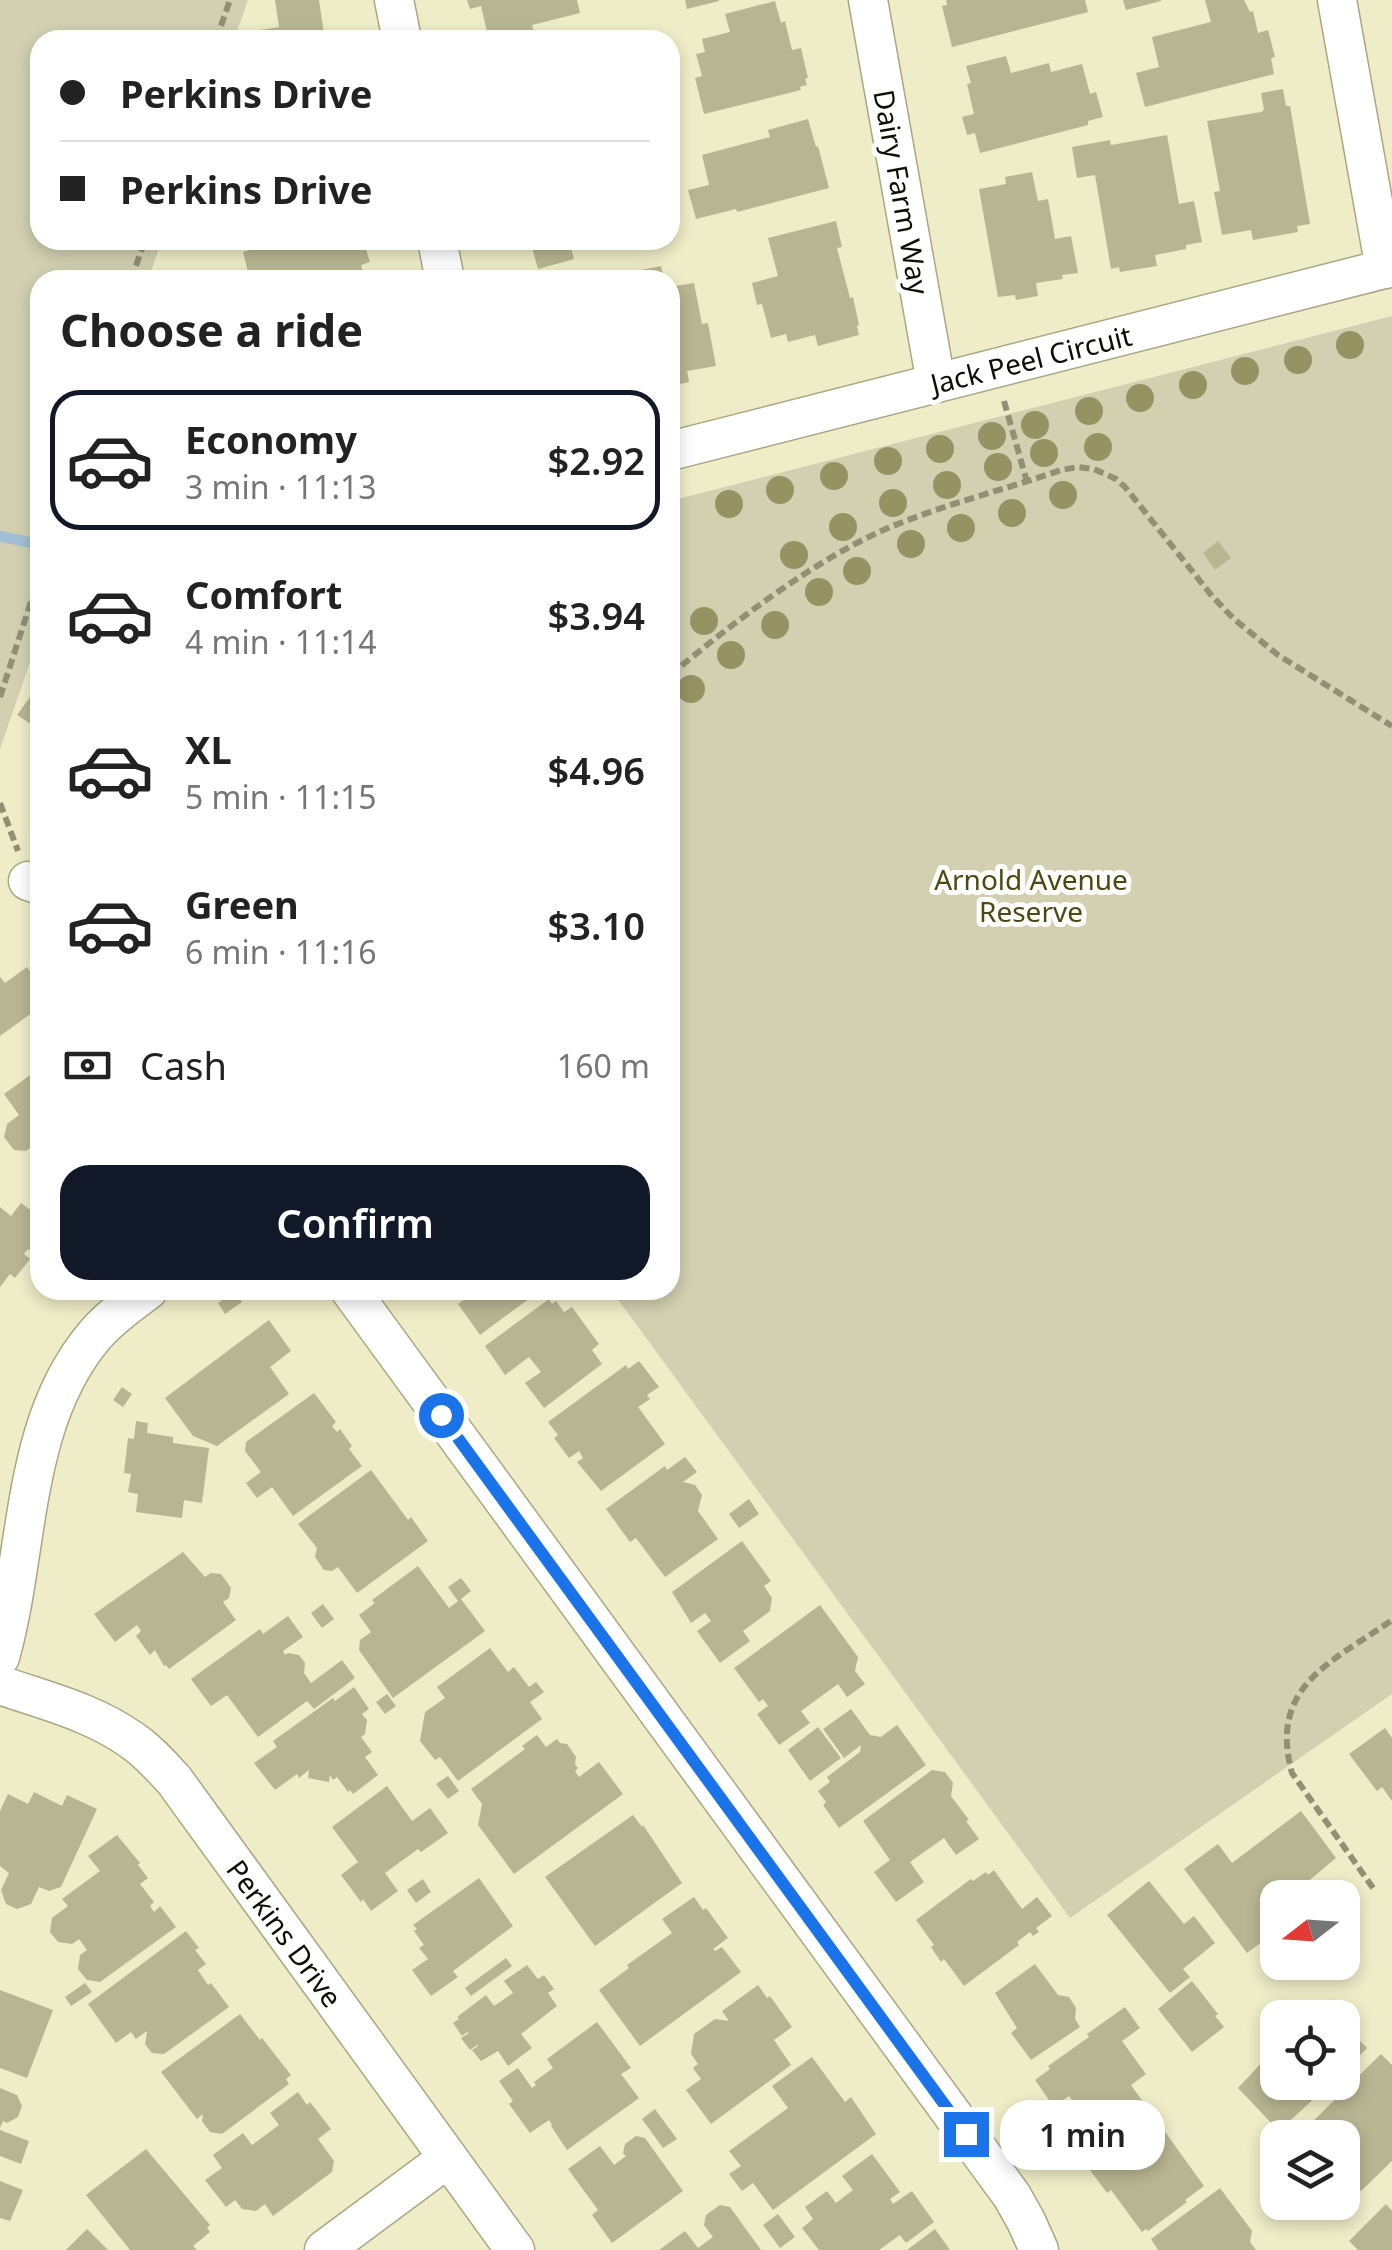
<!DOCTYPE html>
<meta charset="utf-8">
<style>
:root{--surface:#fff;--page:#f6f6f6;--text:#222;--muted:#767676;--line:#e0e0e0;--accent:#111827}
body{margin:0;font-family:"Noto Sans",sans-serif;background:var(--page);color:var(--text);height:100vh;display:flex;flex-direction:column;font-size:38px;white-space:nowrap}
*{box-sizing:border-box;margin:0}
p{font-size:32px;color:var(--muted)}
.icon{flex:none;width:55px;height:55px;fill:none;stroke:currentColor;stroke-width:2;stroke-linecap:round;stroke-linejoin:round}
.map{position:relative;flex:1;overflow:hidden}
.drawer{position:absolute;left:30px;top:270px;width:650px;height:1030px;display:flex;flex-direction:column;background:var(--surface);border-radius:30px;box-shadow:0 5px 15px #0003}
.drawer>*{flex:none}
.top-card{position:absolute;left:30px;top:30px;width:650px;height:220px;border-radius:30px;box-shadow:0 5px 15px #0003;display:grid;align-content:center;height:220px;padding:0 30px;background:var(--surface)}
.needle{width:65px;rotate:253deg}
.fabs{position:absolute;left:1260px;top:1880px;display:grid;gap:20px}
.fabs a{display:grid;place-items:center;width:100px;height:100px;border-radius:20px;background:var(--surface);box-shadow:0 5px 15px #0003;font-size:50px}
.end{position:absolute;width:45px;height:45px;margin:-22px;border:12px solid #1a73e8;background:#fff;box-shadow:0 0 0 5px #fff}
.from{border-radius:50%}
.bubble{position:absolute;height:70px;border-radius:30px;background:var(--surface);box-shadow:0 5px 15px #0003;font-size:32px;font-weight:600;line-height:70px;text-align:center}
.top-card b{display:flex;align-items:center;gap:35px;height:95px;font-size:38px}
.top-card b+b{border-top:2px solid var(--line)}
.top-card i{width:25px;height:25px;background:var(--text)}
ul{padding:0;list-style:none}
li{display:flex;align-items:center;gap:30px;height:140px;margin:0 20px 15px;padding:0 10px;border:5px solid transparent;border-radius:30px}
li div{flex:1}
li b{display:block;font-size:38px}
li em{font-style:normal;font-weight:600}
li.selected{border-color:var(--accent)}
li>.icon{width:90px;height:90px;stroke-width:1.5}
h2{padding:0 30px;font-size:45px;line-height:120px}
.pay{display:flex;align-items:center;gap:25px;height:110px;padding:0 30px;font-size:38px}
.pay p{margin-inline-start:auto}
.primary-button{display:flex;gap:20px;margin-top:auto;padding:20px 30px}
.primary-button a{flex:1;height:115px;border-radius:30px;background:var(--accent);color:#fff;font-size:40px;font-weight:600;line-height:115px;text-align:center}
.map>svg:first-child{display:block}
.green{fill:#d2d0b1}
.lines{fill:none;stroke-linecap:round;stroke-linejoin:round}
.stream{stroke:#a2c0d5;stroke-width:11}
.building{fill:#b8b692}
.minor-casing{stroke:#aaa784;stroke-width:41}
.path{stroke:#918f74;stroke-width:6;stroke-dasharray:10 5;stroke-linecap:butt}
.minor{stroke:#fff;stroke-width:38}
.tree{fill:#969363}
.route{stroke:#1a73e8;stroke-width:12}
.labels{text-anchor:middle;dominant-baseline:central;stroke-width:10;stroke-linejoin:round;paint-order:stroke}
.street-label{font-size:28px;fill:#0e0d02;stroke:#fff}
.park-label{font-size:28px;fill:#4e4911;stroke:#fff}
</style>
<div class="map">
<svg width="1392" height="2250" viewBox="0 0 1392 2250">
<rect width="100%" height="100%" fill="#efedc7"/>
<g class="green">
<polygon points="0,0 248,0 234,40 40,40 40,240 162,240 148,280 40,280 40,633 0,749"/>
<polygon points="1392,316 1392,1694 1070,1918 611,1290 670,1290 670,501"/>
</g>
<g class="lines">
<polyline class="stream" points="0,536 32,543"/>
</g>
<g class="building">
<polygon points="275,0 319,0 325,40 255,40 254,31 279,27"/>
<polygon points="467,0 577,0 580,13 532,25 536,40 493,40 491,35 488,36 481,6 470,9"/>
<polygon points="685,0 719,0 719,1 687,9"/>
<polygon points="946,0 1085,0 1088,12 952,47 942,6 947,5"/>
<polygon points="1123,0 1161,0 1161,1 1126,10"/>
<polygon points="1205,0 1244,0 1250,12 1253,11 1258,33 1268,30 1275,57 1271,58 1274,74 1145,107 1136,73 1159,67 1152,37 1211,22"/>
<polygon points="775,1 781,23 785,21 792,50 801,48 808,78 805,79 807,85 800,87 801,90 704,114 695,78 702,76 696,54 705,52 702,39 730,32 725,14"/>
<polygon points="1006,56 1011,73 1049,63 1051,72 1082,64 1090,94 1096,92 1103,117 1088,121 1088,125 980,153 975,133 967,135 962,117 974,114 967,84 971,83 966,66"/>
<polygon points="1283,89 1286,106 1290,106 1310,224 1297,226 1298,232 1253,240 1251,230 1222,235 1214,192 1220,191 1207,121 1261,112 1264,110 1261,93"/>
<polygon points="808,119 816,147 818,146 829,188 737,212 736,209 696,219 688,190 709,185 702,155 770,137 768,130"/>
<polygon points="1167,135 1179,204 1194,201 1202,242 1186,245 1186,249 1155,255 1157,266 1120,272 1119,267 1111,269 1095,175 1077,178 1072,147 1110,140 1111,145"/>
<polygon points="1032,172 1038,201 1048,199 1055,239 1071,236 1078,273 1062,275 1063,279 1036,283 1038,296 1016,300 1015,295 998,297 979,189 1006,184 1005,177"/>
<polygon points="836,221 842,247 837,248 850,298 853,297 859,325 857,326 859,335 818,346 815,335 788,342 786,334 771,338 762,304 757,305 752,283 778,276 768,238"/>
<polygon points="284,240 353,240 355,245 364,243 370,262 361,265 365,280 250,280 243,252"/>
<polygon points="530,240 581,240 581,241 570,244 574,259 538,269"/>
<polygon points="661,266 664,280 627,280 626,273"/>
<polygon points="694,283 702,324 708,323 716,366 687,371 689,382 670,386 670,287"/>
<polygon points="1218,541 1231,558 1215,570 1203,553"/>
<polygon points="40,683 40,740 29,732 34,726 17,715"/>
<polygon points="27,967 40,985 40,1007 0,1036 0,977 5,983"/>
<polygon points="40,1068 40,1141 26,1151 14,1150 4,1137 7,1124 19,1115 4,1094"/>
<polygon points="21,1203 40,1217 40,1258 28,1249 24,1254 30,1259 15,1278 10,1274 0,1287 0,1207 11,1216"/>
<polygon points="472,1290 541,1290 480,1335 458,1304 474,1293"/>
<polygon points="235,1291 242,1302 225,1314 218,1303"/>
<polygon points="549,1299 552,1304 556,1301 564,1312 572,1307 599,1344 592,1350 602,1364 544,1408 525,1383 541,1372 529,1357 505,1375 485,1346"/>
<polygon points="269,1320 291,1351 270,1367 289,1394 217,1446 193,1436 165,1398"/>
<polygon points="639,1361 659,1387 647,1395 650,1399 638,1407 665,1444 601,1491 577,1462 583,1458 579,1451 569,1458 554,1438 558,1435 548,1422 626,1365 628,1369"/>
<polygon points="122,1387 132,1394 123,1407 113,1400"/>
<polygon points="314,1393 336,1422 332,1426 337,1432 340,1429 352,1446 349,1449 362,1466 293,1516 272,1487 257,1498 246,1483 261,1472 245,1451 246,1442"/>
<polygon points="136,1421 148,1423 147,1433 173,1437 173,1443 209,1448 202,1503 184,1500 182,1518 136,1512 138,1494 128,1492 131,1474 124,1473 128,1438 134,1439"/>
<polygon points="685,1457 697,1472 683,1482 695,1485 702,1495 698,1511 718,1539 665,1577 636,1538 630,1542 606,1509 665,1466 667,1470"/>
<polygon points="371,1470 408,1520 411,1517 428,1541 357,1593 338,1567 332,1571 324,1570 315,1557 317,1548 298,1524"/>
<polygon points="749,1499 759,1514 739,1528 729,1514"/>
<polygon points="742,1541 771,1581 764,1586 772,1598 770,1611 743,1631 750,1641 720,1663 697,1631 711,1621 705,1613 691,1623 672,1592"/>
<polygon points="183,1552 205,1577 211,1573 221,1574 231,1588 229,1598 223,1602 236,1620 169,1669 166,1665 164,1666 155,1650 150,1655 136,1636 141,1631 137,1625 115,1642 94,1614"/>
<polygon points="418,1566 449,1608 458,1601 448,1587 461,1578 471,1591 461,1599 485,1631 393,1698 359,1650 360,1640 371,1632 359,1615 375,1603 372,1600"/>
<polygon points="323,1604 334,1619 322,1628 311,1613"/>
<polygon points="820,1605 858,1657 855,1671 865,1684 847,1697 838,1684 801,1711 810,1723 779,1745 757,1714 768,1706 763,1699 759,1702 734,1668"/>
<polygon points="288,1616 303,1637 283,1651 285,1655 288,1653 299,1655 305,1663 304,1673 311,1683 342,1660 355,1678 314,1709 307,1701 258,1737 227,1695 211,1706 191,1679 260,1629 263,1634"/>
<polygon points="490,1648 508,1672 514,1667 529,1687 536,1682 544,1692 530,1702 542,1719 458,1781 440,1757 435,1760 420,1741 425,1712 445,1698 437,1687"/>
<polygon points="354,1687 369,1709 362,1714 367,1720 365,1734 361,1737 372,1752 365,1757 378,1775 353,1794 350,1790 348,1792 337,1777 333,1780 330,1775 329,1782 308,1778 309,1770 299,1778 297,1774 275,1790 254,1763 277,1747 273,1741 333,1698 335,1701"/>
<polygon points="387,1694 396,1706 385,1714 376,1702"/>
<polygon points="851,1709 870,1735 881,1737 897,1725 926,1765 839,1828 823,1805 826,1802 818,1791 830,1782 827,1777 860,1752 861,1745 844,1758 823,1729"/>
<polygon points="818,1727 841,1758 810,1781 788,1750"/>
<polygon points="1385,1728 1392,1738 1392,1801 1382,1787 1377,1791 1349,1754"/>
<polygon points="537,1735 546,1747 557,1739 560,1743 567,1744 576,1757 575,1764 578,1768 575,1771 579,1777 599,1762 623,1794 514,1874 478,1825 482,1804 471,1789 525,1749 522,1746"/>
<polygon points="932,1770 945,1772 953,1783 951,1796 969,1820 966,1821 979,1839 956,1855 944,1838 910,1862 924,1882 896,1902 874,1872 890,1860 863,1821"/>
<polygon points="448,1776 459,1791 448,1799 436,1784"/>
<polygon points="387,1786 412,1821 430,1808 448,1833 421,1852 418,1849 385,1873 398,1891 371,1911 363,1899 361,1902 341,1875 358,1862 332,1827"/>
<polygon points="34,1792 62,1806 67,1795 97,1809 61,1887 49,1891 39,1887 31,1904 17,1909 6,1904 1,1890 9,1873 0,1866 0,1811 8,1794 28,1804"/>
<polygon points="1301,1811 1336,1858 1299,1889 1301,1892 1293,1898 1278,1898 1278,1930 1247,1953 1184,1869 1218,1844 1232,1863"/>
<polygon points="633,1815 642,1827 643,1825 682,1883 595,1946 545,1877"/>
<polygon points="117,1835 140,1863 138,1865 148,1878 140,1884 154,1902 150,1906 154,1912 160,1906 176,1927 100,1982 87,1980 78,1969 80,1955 87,1950 79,1939 72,1944 58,1942 50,1932 52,1918 68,1906 62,1899 100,1871 88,1856"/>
<polygon points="994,1870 1022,1909 1037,1897 1052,1916 1036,1928 1039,1932 1033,1936 1030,1932 1017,1942 1019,1945 964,1986 944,1959 941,1962 931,1947 934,1945 916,1920 971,1879 973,1881 986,1872 988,1875"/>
<polygon points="479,1878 513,1926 453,1971 458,1977 431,1996 412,1970 428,1959 419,1948 424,1945 414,1931 417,1929 413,1925"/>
<polygon points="423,1879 431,1892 416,1903 407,1890"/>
<polygon points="1149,1881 1184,1924 1194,1916 1215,1943 1183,1969 1190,1977 1170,1993 1107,1915"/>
<polygon points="694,1897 703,1910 706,1908 728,1938 713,1949 715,1951 722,1947 741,1972 640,2046 599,1990 629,1968 627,1965 672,1933 662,1919"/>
<polygon points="186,1931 199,1948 195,1950 206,1964 198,1970 208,1985 211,1983 229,2007 164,2054 152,2053 145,2044 147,2031 136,2039 131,2032 116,2043 88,2004"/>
<polygon points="506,1958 512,1966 471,1996 465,1988"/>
<polygon points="1035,1964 1058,1995 1069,1997 1076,2008 1075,2019 1080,2027 1031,2060 1011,2033 1017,2028 995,1993"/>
<polygon points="527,1965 538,1979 544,1975 554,1989 548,1993 557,2006 521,2034 532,2048 508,2066 498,2051 481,2061 472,2050 478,2046 477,2045 470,2050 461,2038 469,2033 467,2032 462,2036 453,2023 459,2019 457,2017 486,1995 494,2006 513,1993 504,1981"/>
<polygon points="1192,1981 1218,2014 1215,2016 1224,2027 1192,2052 1158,2009"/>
<polygon points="85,1983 92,1992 71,2006 65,1997"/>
<polygon points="758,1985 767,1998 770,1996 792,2027 774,2040 791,2065 711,2124 686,2090 701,2079 693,2068 698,2064 691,2054 694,2034 715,2019 729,2021 722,2011"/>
<polygon points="0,1990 53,2010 27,2078 0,2068"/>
<polygon points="1125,2007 1140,2028 1122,2041 1146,2074 1131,2085 1146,2106 1101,2139 1069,2096 1054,2107 1035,2080 1050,2069 1048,2066 1089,2037 1087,2034"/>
<polygon points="240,2014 260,2040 262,2038 291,2075 286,2079 289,2084 222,2134 210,2132 202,2121 203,2114 197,2119 161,2072"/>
<polygon points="597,2022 631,2068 621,2074 639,2098 567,2150 551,2126 552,2125 549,2120 530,2133 509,2104 513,2101 499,2081 518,2068 532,2088 536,2085 534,2082 553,2068 547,2059"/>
<polygon points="1342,2023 1367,2048 1342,2073"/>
<polygon points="1278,2038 1278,2082 1332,2082 1279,2131 1238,2088 1267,2057 1262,2053"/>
<polygon points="1381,2054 1392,2065 1392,2161 1361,2191 1350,2180 1342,2188 1342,2138 1296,2138"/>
<polygon points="812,2057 845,2102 851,2097 876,2134 773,2210 753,2183 742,2191 729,2174 741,2166 729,2151 788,2108 772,2086"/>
<polygon points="0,2088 17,2095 22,2106 18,2117 7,2123 3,2121 0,2128"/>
<polygon points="298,2092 307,2105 310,2102 331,2129 318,2139 334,2161 332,2172 273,2216 265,2204 256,2211 242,2209 235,2200 226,2207 205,2180 222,2168 213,2155 243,2133 252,2145 279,2125 270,2113"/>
<polygon points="655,2109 677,2139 663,2148 642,2119"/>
<polygon points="1149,2128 1154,2135 1163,2129 1204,2186 1185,2200 1187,2202 1148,2231 1146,2229 1142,2232 1111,2190 1107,2193 1087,2166 1117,2144 1125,2154 1142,2141 1138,2136"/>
<polygon points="0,2130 29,2141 21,2164 0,2156"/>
<polygon points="636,2136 645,2138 683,2191 612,2243 592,2215 598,2210 568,2169 600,2146 614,2165 626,2156 623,2153 625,2144"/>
<polygon points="146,2149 210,2225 207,2228 210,2232 193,2246 197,2250 130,2250 86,2195"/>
<polygon points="872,2154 900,2192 890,2199 893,2204 912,2191 934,2222 906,2243 900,2235 879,2250 819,2250 802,2228 813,2219 805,2207 827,2191 836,2203 853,2190 842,2176"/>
<polygon points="0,2181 23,2190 10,2221 0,2218"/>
<polygon points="1220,2188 1252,2231 1250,2242 1256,2250 1158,2250 1151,2239"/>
<polygon points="1386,2204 1392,2211 1392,2250 1358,2250 1349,2241"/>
<polygon points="720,2205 730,2207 761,2250 659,2250 685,2231 698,2248 713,2237 704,2225 706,2215"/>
<polygon points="778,2214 795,2237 780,2248 763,2225"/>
<polygon points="87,2229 108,2250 66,2250"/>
<polygon points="935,2229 950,2250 907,2250"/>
</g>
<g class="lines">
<g class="minor-casing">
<g id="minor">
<polyline points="394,0 402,40"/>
<polyline points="868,0 936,383"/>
<polyline points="1337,0 1385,269"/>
<polyline points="437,240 445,280"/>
<polyline points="670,451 1392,267"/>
<polyline points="28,881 40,885"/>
<polyline points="350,1290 1012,2196 1026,2221 1039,2250"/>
<path d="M0,1657C30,1551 20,1423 95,1335C110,1317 130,1304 148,1290"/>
<path d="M0,1685C46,1701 93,1712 133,1741C149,1752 161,1766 174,1780L515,2250"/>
<polyline points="324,2250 448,2158"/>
</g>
</g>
<g class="path">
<polyline points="216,40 230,0"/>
<polyline points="131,280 145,240"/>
<polyline points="1004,401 1027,482"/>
<path d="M670,675C732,624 806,566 879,532C937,506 1001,491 1061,470L1078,467L1094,469L1116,479L1125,487L1212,596L1234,619L1278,655L1392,726"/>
<polyline points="0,697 40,574"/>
<polyline points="0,803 18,851"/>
<path d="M1373,1888L1292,1773C1268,1686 1332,1662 1392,1620"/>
</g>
<use href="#minor" class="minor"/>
</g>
<g class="tree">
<circle cx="1350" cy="345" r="14"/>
<circle cx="1298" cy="360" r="14"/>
<circle cx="1245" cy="371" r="14"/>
<circle cx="1193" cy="385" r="14"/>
<circle cx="1140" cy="398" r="14"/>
<circle cx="1089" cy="411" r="14"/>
<circle cx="1035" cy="425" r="14"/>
<circle cx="992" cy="436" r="14"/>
<circle cx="1098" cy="447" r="14"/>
<circle cx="940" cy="449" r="14"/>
<circle cx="1044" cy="453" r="14"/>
<circle cx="888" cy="461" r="14"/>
<circle cx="998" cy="467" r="14"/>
<circle cx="834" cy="476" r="14"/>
<circle cx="947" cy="485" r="14"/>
<circle cx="780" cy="490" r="14"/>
<circle cx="1063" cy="495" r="14"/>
<circle cx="893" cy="503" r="14"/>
<circle cx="729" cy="504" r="14"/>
<circle cx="1012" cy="513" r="14"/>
<circle cx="843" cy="527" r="14"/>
<circle cx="961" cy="528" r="14"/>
<circle cx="911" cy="544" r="14"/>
<circle cx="794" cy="555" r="14"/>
<circle cx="857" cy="571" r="14"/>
<circle cx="819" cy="592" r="14"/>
<circle cx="704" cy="621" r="14"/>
<circle cx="775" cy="625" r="14"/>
<circle cx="731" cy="655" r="14"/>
<circle cx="691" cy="689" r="14"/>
</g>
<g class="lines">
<polyline class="route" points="441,1415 966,2134"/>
</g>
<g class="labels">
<g class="street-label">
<text transform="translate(902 192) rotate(80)">Dairy Farm Way</text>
<text transform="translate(1031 359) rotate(-14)">Jack Peel Circuit</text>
<text transform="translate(285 1933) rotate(54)">Perkins Drive</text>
</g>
<g class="park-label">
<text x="1031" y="879">Arnold Avenue<tspan x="1031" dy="32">Reserve</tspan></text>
</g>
</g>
</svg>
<div class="fabs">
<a><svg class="needle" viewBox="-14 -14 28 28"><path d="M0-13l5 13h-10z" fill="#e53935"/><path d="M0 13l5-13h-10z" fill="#767676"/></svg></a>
<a><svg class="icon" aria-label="locate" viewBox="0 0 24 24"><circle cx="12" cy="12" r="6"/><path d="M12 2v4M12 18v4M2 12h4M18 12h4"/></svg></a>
<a><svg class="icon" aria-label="layers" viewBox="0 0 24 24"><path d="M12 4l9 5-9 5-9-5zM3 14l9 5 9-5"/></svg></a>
</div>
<i class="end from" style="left:441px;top:1415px"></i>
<i class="end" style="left:966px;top:2134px"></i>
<div class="bubble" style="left:1000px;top:2100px;width:165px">1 min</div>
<div class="top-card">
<b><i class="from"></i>Perkins Drive</b>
<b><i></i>Perkins Drive</b>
</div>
<section class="drawer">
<h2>Choose a ride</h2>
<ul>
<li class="selected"><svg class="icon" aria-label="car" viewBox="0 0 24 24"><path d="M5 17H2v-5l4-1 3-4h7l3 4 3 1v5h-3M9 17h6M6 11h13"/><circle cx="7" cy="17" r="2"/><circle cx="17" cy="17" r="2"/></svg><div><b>Economy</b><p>3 min · 11:13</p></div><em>$2.92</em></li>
<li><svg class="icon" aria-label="car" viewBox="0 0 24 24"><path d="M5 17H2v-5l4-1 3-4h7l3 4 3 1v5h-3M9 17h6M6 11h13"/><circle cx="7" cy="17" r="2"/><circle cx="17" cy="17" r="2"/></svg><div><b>Comfort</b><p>4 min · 11:14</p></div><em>$3.94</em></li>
<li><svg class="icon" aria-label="car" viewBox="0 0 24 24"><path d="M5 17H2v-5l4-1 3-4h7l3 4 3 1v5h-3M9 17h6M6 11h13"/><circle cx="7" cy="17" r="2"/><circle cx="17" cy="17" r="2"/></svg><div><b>XL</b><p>5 min · 11:15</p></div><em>$4.96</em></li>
<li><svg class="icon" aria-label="car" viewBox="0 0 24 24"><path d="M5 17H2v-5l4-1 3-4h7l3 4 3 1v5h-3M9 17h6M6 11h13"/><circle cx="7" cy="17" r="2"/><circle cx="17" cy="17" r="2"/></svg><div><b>Green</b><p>6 min · 11:16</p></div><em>$3.10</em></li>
</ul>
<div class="pay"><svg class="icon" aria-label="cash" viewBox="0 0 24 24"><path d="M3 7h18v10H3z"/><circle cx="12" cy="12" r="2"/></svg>Cash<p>160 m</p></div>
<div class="primary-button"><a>Confirm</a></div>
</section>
</div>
